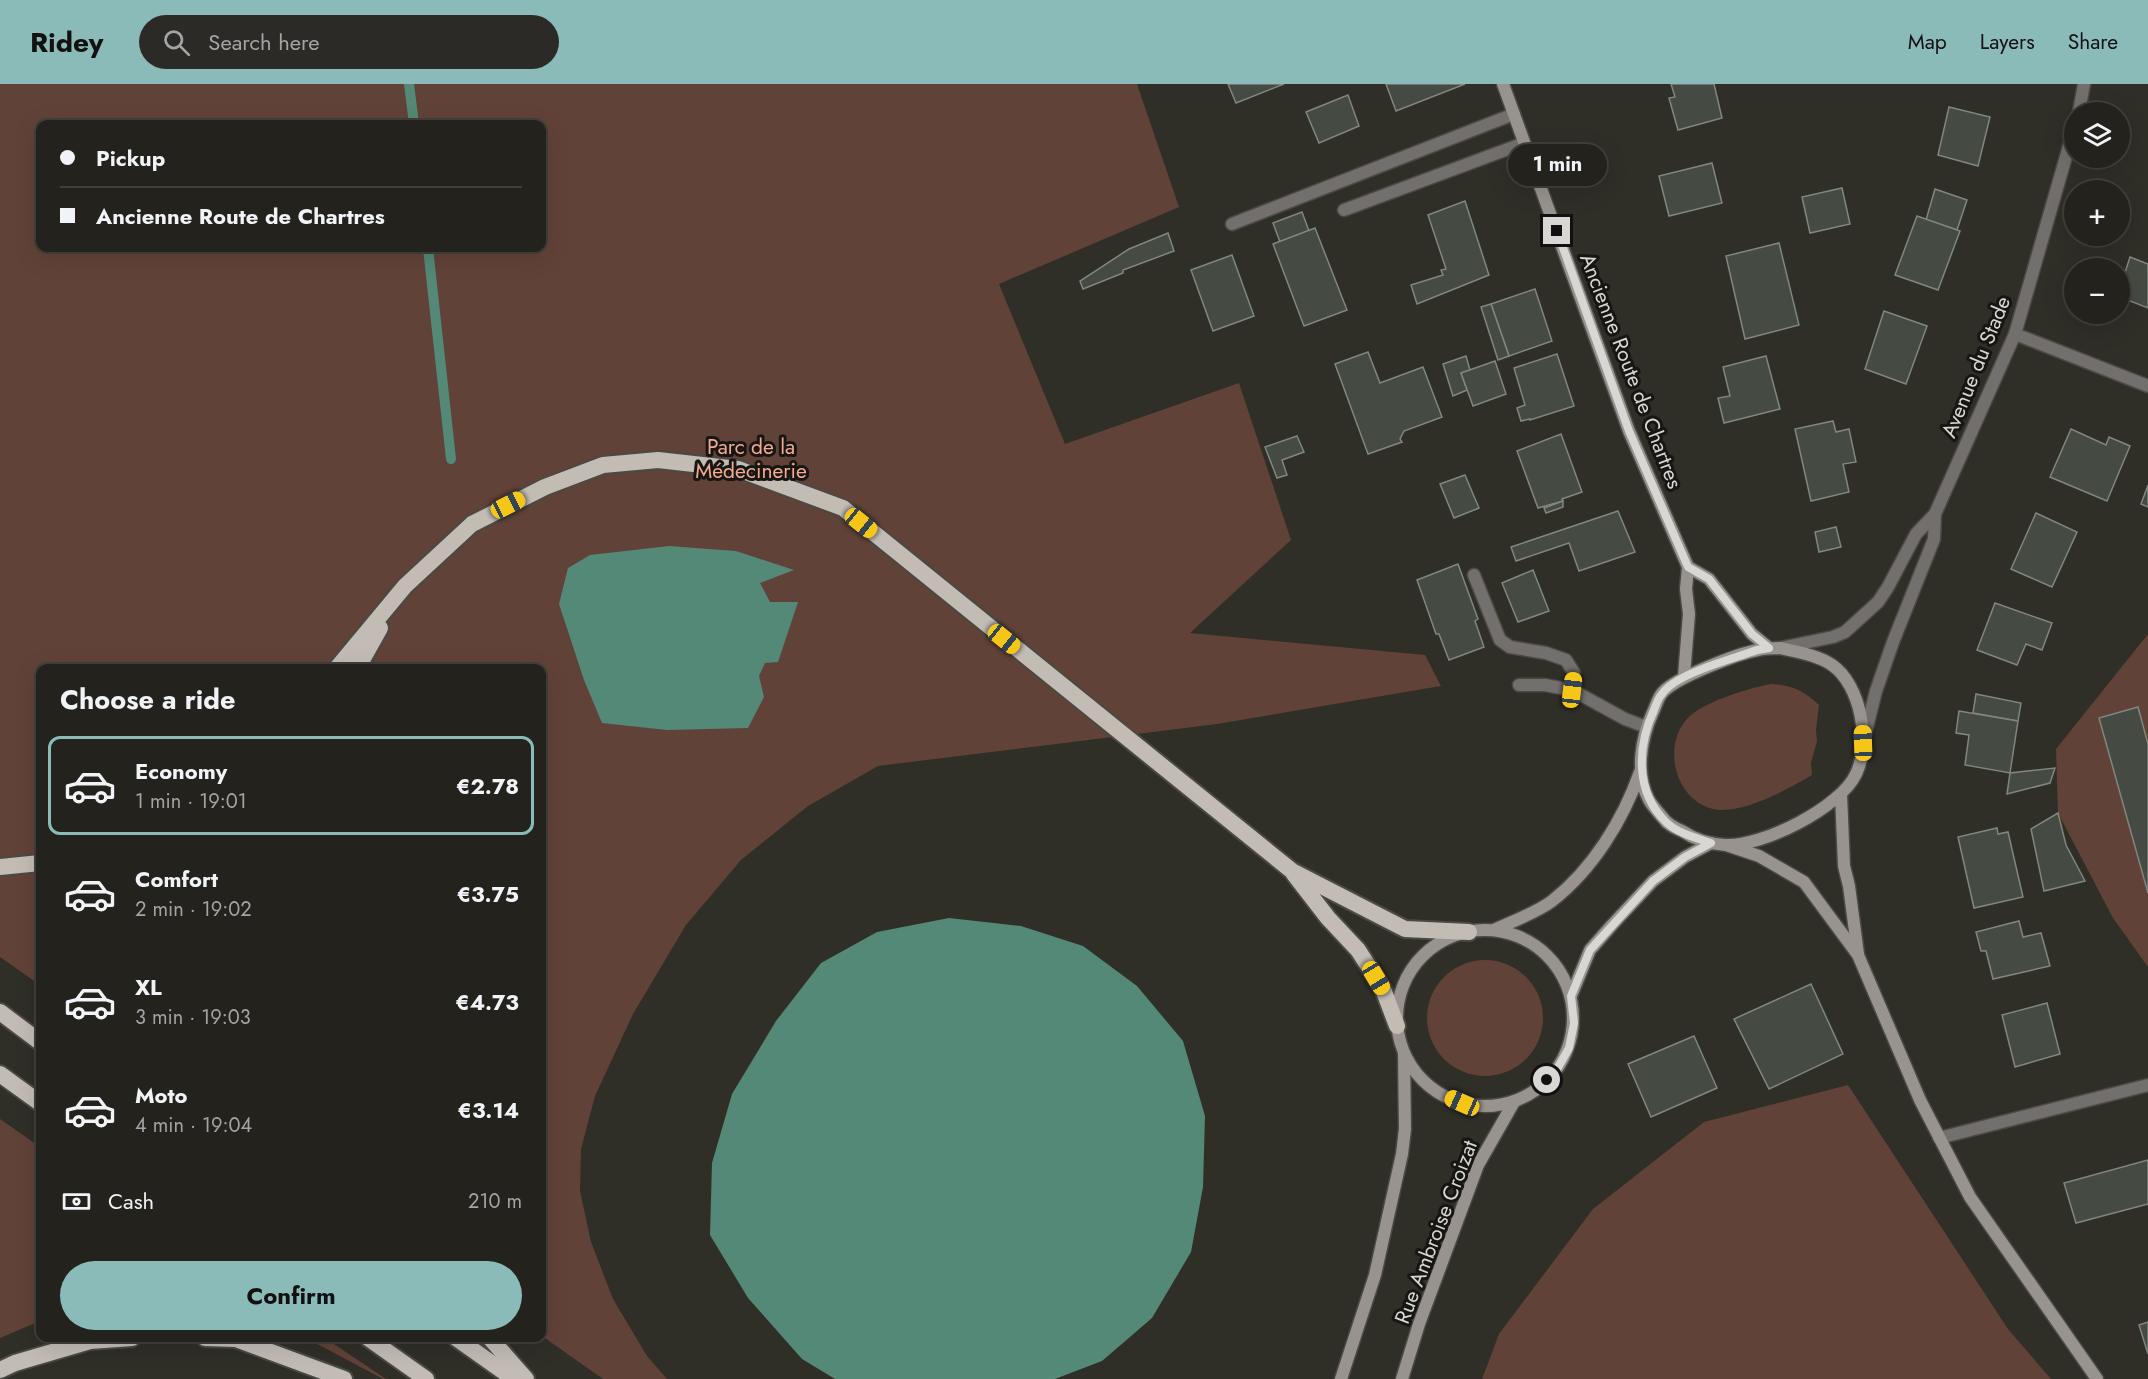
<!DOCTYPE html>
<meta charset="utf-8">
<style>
:root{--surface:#23221d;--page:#2b2a26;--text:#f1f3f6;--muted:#a3a4a4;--line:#403f3b;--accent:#8bbbb9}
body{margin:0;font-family:Jost,sans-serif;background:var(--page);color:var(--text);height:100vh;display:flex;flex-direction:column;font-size:22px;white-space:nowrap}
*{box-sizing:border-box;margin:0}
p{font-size:20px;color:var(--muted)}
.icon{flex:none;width:33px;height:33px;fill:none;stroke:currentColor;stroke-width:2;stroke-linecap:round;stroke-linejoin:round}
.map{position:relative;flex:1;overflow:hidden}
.side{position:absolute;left:36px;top:580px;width:510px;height:678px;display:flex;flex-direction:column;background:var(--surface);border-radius:12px;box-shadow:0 6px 24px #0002,0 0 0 2px var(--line)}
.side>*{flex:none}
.guide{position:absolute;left:36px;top:36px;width:510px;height:132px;border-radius:12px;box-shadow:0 6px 24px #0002,0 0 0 2px var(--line);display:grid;align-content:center;height:132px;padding:0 24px;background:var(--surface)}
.buttons{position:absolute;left:2064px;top:18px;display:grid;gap:12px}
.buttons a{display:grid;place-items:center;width:66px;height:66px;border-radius:50%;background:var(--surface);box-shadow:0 6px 24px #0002,0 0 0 2px var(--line);font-size:30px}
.end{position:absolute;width:27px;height:27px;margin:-14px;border:8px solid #d8d7d3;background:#111;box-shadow:0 0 0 3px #111}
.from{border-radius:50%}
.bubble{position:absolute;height:42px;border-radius:21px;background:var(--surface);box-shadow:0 6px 24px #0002,0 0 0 2px var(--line);font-size:20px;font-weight:700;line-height:42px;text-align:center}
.car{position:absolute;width:18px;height:36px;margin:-18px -9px;border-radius:8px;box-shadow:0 0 4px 2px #0007;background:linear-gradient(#f5c518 24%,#345 0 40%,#f5c518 0 76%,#345 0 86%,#f5c518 0)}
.guide b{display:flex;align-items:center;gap:21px;height:57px;font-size:22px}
.guide b+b{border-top:2px solid var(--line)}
.guide i{width:15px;height:15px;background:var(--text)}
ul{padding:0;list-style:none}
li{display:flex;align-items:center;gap:18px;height:99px;margin:0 12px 9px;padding:0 12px;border:3px solid transparent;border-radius:12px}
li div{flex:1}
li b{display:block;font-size:22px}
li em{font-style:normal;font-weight:700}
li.selected{border-color:var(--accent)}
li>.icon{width:54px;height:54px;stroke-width:1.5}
h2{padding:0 24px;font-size:27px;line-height:72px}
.pay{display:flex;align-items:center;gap:15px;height:66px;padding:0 24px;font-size:22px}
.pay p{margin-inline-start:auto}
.button{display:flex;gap:12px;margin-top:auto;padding:12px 24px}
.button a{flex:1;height:69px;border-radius:36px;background:var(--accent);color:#111;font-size:24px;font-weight:700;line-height:69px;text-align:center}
header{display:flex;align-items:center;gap:36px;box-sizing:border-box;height:84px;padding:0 30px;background:var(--accent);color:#111}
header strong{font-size:28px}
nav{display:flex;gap:33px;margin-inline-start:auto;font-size:21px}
.search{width:420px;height:54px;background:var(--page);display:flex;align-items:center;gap:15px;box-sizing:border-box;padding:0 21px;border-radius:33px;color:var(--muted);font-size:22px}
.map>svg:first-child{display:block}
.green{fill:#614238;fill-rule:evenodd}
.water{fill:#538976}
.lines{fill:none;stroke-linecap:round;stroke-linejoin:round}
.stream{stroke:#538976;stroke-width:10}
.building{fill:#454a43;stroke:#81867f;stroke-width:1.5}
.service-casing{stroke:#4a4943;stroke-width:15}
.minor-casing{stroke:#4a4943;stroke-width:15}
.secondary-casing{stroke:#4a4943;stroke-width:15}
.trunk-casing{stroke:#4a4943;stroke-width:20}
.service{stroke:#726f6c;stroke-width:12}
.minor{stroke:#726f6c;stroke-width:12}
.secondary{stroke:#98938e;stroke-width:12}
.trunk{stroke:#c2bcb5;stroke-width:16}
.route{stroke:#d8d7d3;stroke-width:8}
.labels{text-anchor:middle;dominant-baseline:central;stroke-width:6;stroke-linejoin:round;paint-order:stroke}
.street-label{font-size:21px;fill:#d8d7d3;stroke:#171613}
.park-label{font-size:21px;fill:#f4a991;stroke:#171613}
</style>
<header>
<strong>Ridey</strong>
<div class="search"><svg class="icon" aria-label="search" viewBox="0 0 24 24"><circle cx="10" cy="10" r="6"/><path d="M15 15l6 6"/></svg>Search here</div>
<nav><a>Map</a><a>Layers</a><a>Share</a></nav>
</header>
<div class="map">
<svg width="2148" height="1295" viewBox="0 0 2148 1295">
<rect width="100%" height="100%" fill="#2f2e27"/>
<g class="green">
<path d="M0,0H1137L1179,123L999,200L1065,360L1239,299L1291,456L1190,549L1425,571L1441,602L1217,640L878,682L808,722L741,776L686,841L633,930L595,1012L581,1065L580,1107L591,1158L613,1215L647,1272L667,1295H603L542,1252V585H40V901L0,873ZM40,40H542V164H40Z"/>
<polygon points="2148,550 2148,883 2113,834 2058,729 2056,665"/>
<path d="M1771,600C1792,601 1804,607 1819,621L1816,646L1817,657L1811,679L1812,691C1788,705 1742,731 1713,725C1675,716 1662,662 1687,635C1702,618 1749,604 1771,600Z"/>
<circle cx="1485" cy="934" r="58"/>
<polygon points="1848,1001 2008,1245 2051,1295 1482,1295 1499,1250 1593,1125 1704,1038"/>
<polygon points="0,1035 40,1063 40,1237 0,1254"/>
<polygon points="306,1254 325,1254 386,1295 383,1295"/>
</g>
<g class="water">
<polygon points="669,462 736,467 794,486 760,499 770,518 798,518 778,578 765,579 759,592 764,613 748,644 667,646 602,639 584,596 559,520 568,484 590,471"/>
<polygon points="949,834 1021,842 1083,862 1137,902 1183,957 1205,1032 1203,1103 1191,1168 1152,1234 1102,1277 1055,1295 835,1295 802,1275 748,1214 710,1151 712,1079 732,1010 776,937 821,879 877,848"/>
</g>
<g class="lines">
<g class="stream">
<polyline points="409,0 414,40"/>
<polyline points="428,164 451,375"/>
</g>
</g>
<g class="building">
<polygon points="1228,0 1284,0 1236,19"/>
<polygon points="1386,0 1465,0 1396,27"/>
<polygon points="1671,0 1714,0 1722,34 1678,46 1669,14 1675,13"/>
<polygon points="1348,11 1359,42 1319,59 1306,28"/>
<polygon points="1949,23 1990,33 1978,82 1938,71"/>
<polygon points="1712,79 1722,119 1669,132 1659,92"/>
<polygon points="1842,104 1850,140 1810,149 1802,113"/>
<polygon points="1935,105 1967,116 1957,146 1926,136"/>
<polygon points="1465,117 1489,191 1417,220 1411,201 1443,191 1441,186 1446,185 1428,131"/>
<polygon points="1302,128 1309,147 1280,158 1273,139"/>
<polygon points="1917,132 1960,147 1938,206 1895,191"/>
<polygon points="1315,144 1347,226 1304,242 1273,160"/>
<polygon points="1168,149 1174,167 1123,186 1123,189 1083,205 1080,197 1129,165"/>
<polygon points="1779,159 1799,241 1745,255 1726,172"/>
<polygon points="1232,171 1254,232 1213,247 1191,186"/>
<polygon points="2130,173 2148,180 2148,224 2120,213 2120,204"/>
<polygon points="1535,205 1552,257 1509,272 1491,220"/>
<polygon points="1491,220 1509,272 1498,276 1481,223"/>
<polygon points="1884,227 1927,242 1906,300 1865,285"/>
<polygon points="1368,268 1380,299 1423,283 1442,333 1404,347 1400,355 1402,358 1368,370 1335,280"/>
<polygon points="1557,270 1574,322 1530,336 1530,335 1521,337 1517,324 1525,321 1514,284"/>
<polygon points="1466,272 1470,286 1461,289 1467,306 1453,312 1443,280"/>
<polygon points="1766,272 1780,325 1724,339 1718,314 1730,312 1723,283"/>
<polygon points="1495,277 1506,310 1473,322 1461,289"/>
<polygon points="1833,337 1836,348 1849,345 1856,378 1843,380 1849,408 1811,417 1795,345"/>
<polygon points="2071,345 2106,361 2109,353 2130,362 2107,417 2050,393"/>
<polygon points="1561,350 1582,408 1562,415 1563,417 1538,424 1517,367"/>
<polygon points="1297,352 1304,368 1282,376 1287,391 1277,394 1265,363"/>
<polygon points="1465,391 1479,424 1454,434 1440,400"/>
<polygon points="2148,401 2148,423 2141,420"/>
<polygon points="1563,417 1563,423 1546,429 1544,424"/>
<polygon points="1618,427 1635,468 1579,487 1569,459 1516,477 1511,463"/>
<polygon points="2036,429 2077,448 2052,503 2011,485"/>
<polygon points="1836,443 1841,463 1819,468 1815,448"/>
<polygon points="1458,480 1478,535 1475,537 1484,563 1449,576 1439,550 1436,550 1417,496"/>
<polygon points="1533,486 1549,527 1518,538 1502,499"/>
<polygon points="1995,519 2052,539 2042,566 2026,560 2017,581 1977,566"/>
<polygon points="1976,610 2021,619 2018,637 1973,629"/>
<polygon points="2138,623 2148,660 2148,809 2099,634"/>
<polygon points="1959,627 2018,637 2010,689 1965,681 1969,651 1956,649"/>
<polygon points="2055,684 2050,699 2007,710 2010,689"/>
<polygon points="2058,729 2066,761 2085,797 2044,807 2031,745"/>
<polygon points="1997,744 1998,750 2008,748 2023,813 1974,824 1958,753"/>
<polygon points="2019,837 2023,853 2041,849 2050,882 1993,895 1986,867 1981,867 1976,848"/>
<polygon points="1811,900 1843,970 1769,1005 1734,935"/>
<polygon points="2047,919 2060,970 2015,983 2002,931"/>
<polygon points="1694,952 1717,1004 1651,1033 1628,980"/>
<polygon points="2148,1076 2148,1120 2076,1139 2064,1099"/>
<polygon points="2148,1238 2148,1270 2139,1241"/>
</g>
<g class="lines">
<g class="service-casing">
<g id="service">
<polyline points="1344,126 1524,59"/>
<polyline points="1232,140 1514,30"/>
<polyline points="2015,250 2148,302"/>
<polyline points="1474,491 1500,556 1510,563 1546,569 1566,576 1574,589 1572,606"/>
<polyline points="1939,1054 2148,1001"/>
</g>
</g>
<g class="minor-casing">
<g id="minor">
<polyline points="2079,28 2084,0"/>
<polyline points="1780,564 1833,553 1845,548 1878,518 1888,503 1916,450 1935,430 2015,250 2074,45"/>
<polyline points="1519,601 1545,601 1572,606 1625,635 1646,643"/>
<polyline points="1864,655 1876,607 1893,558 1934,455 1935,430"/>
</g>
</g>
<g class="secondary-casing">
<g id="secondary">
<polyline points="1503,0 1629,347 1688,483 1686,505 1689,530 1684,592"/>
<polyline points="1688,483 1709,495 1752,550 1769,564"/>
<path d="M1780,564C1797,568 1818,571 1832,581C1861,601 1871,659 1856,690C1840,724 1762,763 1725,761C1710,760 1694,755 1682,747C1675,744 1668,741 1663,734C1659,729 1653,723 1649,716C1635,690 1641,654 1653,628C1656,622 1658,613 1663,608C1677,593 1737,570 1758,566C1765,564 1773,564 1780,564Z"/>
<polyline points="1841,710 1844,782 1849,802 1858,870"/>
<polyline points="1726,761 1759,772 1804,798 1858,871 1920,1016 1970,1113 2097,1295"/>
<path d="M1494,846C1513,837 1536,829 1552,817C1593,785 1623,736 1640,688"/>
<circle cx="1485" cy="934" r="88"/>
<polyline points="1571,912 1590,866 1612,841 1653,797 1685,773 1711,759"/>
<polyline points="1341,1295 1375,1191 1402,1070 1405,1045 1404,970"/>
<polyline points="1402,1295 1419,1240 1478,1081 1514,1018"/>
</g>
</g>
<g class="trunk-casing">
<g id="trunk">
<polyline points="336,585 405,502 472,440 545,403 603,381 658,376 738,385 843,424 1292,787 1405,845 1469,848"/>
<polyline points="357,585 380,544"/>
<polyline points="0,783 40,779"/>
<polyline points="1294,790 1328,834 1358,866 1383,905 1397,942"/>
<polyline points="0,928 40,958"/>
<polyline points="0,990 40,1019"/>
<polyline points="205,1254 236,1255 344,1295"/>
<polyline points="368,1254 426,1295"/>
<polyline points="456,1254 514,1295"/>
<polyline points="490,1254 526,1295"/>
<polyline points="0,1286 15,1279 90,1257 132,1254"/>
</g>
</g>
<use href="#service" class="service"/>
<use href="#minor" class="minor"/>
<use href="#secondary" class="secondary"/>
<use href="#trunk" class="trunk"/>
</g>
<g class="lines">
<path class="route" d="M1547,996L1556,987L1569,964L1574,939L1571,912L1590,866L1653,797L1685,773L1711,759C1696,754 1677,749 1666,738C1635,708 1637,663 1654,626C1656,621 1658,614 1662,610C1676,589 1733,575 1757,566L1769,564L1752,550L1709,495L1688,483L1629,347L1557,147"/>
</g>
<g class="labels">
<g class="street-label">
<text transform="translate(1976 283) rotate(-68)">Avenue du Stade</text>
<text transform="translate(1631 287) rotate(69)">Ancienne Route de Chartres</text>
<text transform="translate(1436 1148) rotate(-69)">Rue Ambroise Croizat</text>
</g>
<g class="park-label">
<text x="751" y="363">Parc de la<tspan x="751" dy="24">Médecinerie</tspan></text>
</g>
</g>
</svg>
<div class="buttons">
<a><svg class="icon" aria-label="layers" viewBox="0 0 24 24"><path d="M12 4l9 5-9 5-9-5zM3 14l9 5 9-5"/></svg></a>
<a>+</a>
<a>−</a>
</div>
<i class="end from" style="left:1547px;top:996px"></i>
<i class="end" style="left:1557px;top:147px"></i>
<div class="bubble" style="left:1508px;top:60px;width:99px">1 min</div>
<i class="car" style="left:508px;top:421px;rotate:63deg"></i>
<i class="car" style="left:861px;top:439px;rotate:129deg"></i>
<i class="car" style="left:1004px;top:555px;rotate:129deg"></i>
<i class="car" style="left:1572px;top:606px;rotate:7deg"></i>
<i class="car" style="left:1863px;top:659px;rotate:358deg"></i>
<i class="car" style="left:1376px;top:894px;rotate:149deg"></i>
<i class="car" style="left:1462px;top:1019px;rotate:294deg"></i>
<div class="guide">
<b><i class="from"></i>Pickup</b>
<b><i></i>Ancienne Route de Chartres</b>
</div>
<section class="side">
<h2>Choose a ride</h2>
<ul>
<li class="selected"><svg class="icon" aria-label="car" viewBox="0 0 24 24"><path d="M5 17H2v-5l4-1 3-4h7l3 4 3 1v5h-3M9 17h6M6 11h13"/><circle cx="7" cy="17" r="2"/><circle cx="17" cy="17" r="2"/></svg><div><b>Economy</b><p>1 min · 19:01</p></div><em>€2.78</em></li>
<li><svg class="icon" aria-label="car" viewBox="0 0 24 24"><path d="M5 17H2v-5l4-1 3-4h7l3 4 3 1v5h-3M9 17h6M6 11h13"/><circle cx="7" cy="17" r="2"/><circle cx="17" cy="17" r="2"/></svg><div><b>Comfort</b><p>2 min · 19:02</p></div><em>€3.75</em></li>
<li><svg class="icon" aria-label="car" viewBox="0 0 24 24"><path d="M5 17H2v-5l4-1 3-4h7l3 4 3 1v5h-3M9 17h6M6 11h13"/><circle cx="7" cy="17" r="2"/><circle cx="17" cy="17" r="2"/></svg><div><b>XL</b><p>3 min · 19:03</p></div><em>€4.73</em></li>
<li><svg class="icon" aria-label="car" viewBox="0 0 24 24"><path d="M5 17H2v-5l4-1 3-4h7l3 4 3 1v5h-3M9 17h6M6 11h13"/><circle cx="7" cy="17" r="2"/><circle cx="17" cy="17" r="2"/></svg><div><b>Moto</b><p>4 min · 19:04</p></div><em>€3.14</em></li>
</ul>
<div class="pay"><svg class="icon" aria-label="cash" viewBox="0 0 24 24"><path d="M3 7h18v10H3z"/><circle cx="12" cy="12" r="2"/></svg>Cash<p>210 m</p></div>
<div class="button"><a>Confirm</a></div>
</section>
</div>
